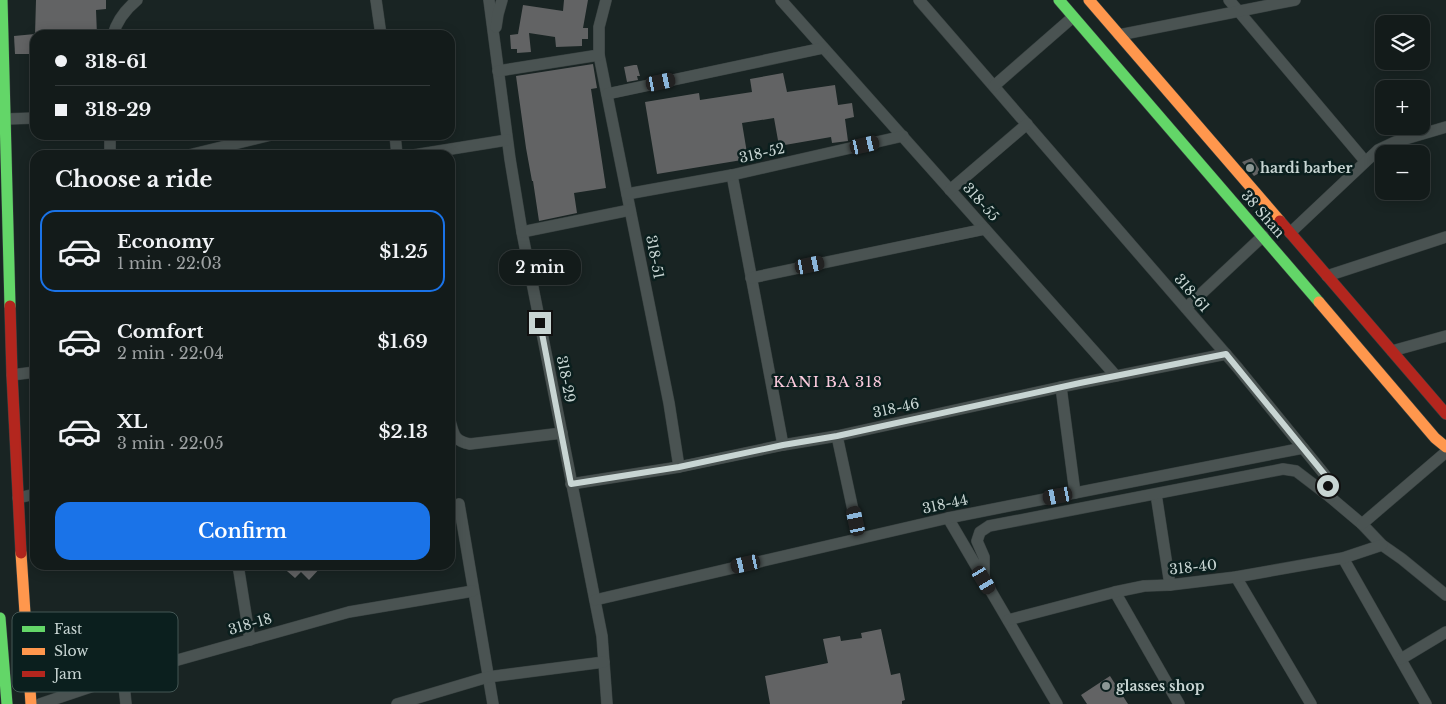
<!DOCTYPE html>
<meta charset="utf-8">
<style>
:root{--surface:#131b1a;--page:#202827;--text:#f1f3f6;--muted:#9da1a2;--line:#323939;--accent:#1a73e8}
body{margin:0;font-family:"Libre Baskerville",serif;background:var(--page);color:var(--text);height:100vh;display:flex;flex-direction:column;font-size:19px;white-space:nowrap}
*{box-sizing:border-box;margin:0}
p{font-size:16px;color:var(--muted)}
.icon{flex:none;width:28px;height:28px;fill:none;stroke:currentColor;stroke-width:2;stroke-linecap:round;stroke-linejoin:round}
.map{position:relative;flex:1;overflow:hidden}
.side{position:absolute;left:30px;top:150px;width:425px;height:420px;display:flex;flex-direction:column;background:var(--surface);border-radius:15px;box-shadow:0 2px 12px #0003,0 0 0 1px var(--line)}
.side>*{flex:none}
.hud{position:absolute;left:30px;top:30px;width:425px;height:110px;border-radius:15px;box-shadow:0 2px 12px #0003,0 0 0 1px var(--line);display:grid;align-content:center;height:110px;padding:0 25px;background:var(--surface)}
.buttons{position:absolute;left:1375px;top:15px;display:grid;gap:10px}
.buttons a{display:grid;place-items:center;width:55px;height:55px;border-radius:10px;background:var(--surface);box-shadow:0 2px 12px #0003,0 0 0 1px var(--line);font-size:25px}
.end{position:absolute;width:22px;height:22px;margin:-11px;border:6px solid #c8d5d3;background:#111;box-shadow:0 0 0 2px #111}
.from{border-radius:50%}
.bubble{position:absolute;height:35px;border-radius:15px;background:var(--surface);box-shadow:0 2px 12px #0003,0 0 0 1px var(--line);font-size:16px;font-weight:600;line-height:35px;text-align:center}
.car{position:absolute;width:15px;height:30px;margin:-15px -8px;border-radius:6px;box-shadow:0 0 4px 1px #0007;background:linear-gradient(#222 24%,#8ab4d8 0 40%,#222 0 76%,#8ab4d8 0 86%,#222 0)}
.hud b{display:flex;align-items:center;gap:18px;height:48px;font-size:19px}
.hud b+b{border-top:1px solid var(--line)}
.hud i{width:12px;height:12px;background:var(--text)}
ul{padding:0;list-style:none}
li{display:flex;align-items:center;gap:15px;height:82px;margin:0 10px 8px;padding:0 15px;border:2px solid transparent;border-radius:15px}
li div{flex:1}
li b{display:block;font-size:19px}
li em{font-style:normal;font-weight:600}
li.selected{border-color:var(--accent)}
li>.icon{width:45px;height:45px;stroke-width:1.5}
h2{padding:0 25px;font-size:22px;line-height:60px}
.button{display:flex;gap:10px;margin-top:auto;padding:10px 25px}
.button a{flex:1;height:58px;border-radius:15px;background:var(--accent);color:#fff;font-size:20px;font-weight:600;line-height:58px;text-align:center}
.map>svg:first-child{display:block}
.building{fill:#626364}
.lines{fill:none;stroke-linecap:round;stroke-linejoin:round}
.street-casing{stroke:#384140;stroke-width:12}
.fast-casing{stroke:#384140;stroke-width:12}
.slow-casing{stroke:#384140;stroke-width:12}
.jam-casing{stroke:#384140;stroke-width:12}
.street{stroke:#4a5352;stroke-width:11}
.fast{stroke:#63d668;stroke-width:11}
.slow{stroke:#ff974d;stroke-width:11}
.jam{stroke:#b3261e;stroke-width:11}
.route{stroke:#c8d5d3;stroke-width:6}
.poi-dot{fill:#8b9795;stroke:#0b1f1e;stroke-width:2}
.labels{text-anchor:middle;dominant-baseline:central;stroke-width:5;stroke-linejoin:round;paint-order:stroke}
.street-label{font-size:14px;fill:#c8d5d3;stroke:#0b1f1e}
.poi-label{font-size:14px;font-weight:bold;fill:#c8d5d3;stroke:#0b1f1e;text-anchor:start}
.neighbourhood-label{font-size:15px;letter-spacing:1px;fill:#fbcbde;stroke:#0b1f1e}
.key{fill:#0b1f1e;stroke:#445654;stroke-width:1}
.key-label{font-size:14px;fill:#c8d5d3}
</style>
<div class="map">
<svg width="1446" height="704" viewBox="0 0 1446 704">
<rect width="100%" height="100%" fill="#192423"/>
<g class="building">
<polygon points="36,0 106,0 106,9 96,10 97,35 35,35"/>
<polygon points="564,0 588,0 583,28 588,28 588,39 582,39 582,46 556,47 555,37 529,33 531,52 517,53 517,49 511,49 510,35 518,34 523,5 563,11"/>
<polygon points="35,34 35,54 15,54 14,36"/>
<polygon points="593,64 597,88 591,89 606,188 574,193 577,213 539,221 533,181 532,181 526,148 516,76"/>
<polygon points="634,65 637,65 640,76 637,76 638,80 627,82 624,67"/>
<polygon points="783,73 787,92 835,85 838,105 852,103 854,117 845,119 848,141 832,143 831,137 779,146 774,118 742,123 748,159 657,174 645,102 699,93 700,100 752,92 750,79"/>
<polygon points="1252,158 1261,172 1254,176 1242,162"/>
<polygon points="280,565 323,565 309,580 301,572 295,578"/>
<polygon points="881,629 891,675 900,673 905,700 902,701 902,704 770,704 765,676 828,663 823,639 840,636 841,641 862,638 861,633"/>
<polygon points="1110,676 1128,704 1087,704 1081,695"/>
</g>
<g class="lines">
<g class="street-casing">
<g id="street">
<polyline points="376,0 381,35"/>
<polyline points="489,0 510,159 522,232 602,636 607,704"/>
<polyline points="781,0 1116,376"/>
<polyline points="919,0 1237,367 1325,475 1330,497 1362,524 1382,545 1402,559 1446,595"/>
<polyline points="1229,0 1365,161"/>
<polyline points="496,27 498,14 502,0"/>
<path d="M113,35C117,20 125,10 137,0"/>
<polyline points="1119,35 1295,0"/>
<polyline points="599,55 669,403 679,467"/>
<polyline points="498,71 599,55 599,27 606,0"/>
<polyline points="994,86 1073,17"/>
<polyline points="607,94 823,48"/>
<polyline points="6,119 35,118"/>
<polyline points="110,135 110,155"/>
<polyline points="395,135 397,155"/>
<polyline points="189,155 271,135"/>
<polyline points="414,155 507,140"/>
<polyline points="732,175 783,445"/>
<polyline points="950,190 1027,124"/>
<polyline points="627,194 732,175 903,136"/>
<polyline points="522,232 630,210"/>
<polyline points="1290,233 1378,150 1395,142 1446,127"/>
<polyline points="1327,276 1446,237"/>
<polyline points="751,278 985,229"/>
<polyline points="1186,308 1263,236"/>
<polyline points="1392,351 1446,336"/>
<polyline points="12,375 35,372"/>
<polyline points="1061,387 1075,493"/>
<path d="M450,421C454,435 454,441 470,444L562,433"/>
<polyline points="837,436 859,538"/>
<polyline points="571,484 679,467 783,445 837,436 1061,387 1226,354"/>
<polyline points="1156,494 1170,585"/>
<polyline points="18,498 35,494"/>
<polyline points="459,504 493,704"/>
<polyline points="948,518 1057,704"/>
<polyline points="1362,524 1446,452"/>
<polyline points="1343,558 1426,704"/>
<polyline points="238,565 250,640"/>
<polyline points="1236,577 1311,704"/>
<polyline points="984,580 984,557 977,541 980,532 989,526 1283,469 1296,471 1330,497"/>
<polyline points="1115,592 1179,704"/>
<polyline points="595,600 948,518 1303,448"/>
<polyline points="1008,620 1115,592 1144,586 1170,585 1236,577 1343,558 1382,545"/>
<polyline points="1401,659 1446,632"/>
<polyline points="123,676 126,704"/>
<polyline points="40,704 135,672 349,612 473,591"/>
<polyline points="397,704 488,677 604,662"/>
</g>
</g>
<g class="fast-casing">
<g id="fast">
<polyline points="2,0 10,306"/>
<polyline points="1059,0 1319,302"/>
<polyline points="0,618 7,704"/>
</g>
</g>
<g class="slow-casing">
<g id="slow">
<polyline points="1089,0 1280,221"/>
<polyline points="1319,302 1435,438 1446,447"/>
<polyline points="21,553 31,704"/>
</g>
</g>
<g class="jam-casing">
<g id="jam">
<polyline points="1280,221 1446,414"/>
<polyline points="10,306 12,375 21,553"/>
</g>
</g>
<use href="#street" class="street"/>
<use href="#fast" class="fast"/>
<use href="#slow" class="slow"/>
<use href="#jam" class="jam"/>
</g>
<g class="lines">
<polyline class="route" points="540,323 571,484 679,467 783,445 837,436 1080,383 1226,354 1325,475 1328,486"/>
</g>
<g class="poi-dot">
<circle cx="1250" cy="168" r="5"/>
<circle cx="1106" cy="686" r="5"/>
</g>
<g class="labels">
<g class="street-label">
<text transform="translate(762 153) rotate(-13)">318-52</text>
<text transform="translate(981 202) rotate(48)">318-55</text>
<text transform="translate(1263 214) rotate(49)">38 Shan</text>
<text transform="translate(655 257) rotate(79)">318-51</text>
<text transform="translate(1192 293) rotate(49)">318-61</text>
<text transform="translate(566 379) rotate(79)">318-29</text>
<text transform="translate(896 408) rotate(-12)">318-46</text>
<text transform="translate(945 504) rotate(-12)">318-44</text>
<text transform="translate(1193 567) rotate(-6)">318-40</text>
<text transform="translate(250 624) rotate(-16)">318-18</text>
</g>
<g class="poi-label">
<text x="1260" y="168">hardi barber</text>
<text x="1116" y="686">glasses shop</text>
</g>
<g class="neighbourhood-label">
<text x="828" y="381">KANI BA 318</text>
</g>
</g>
<rect x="12" y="612" width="166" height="80" rx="8" class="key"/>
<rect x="22" y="626" width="23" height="6" fill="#63d668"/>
<rect x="22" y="648" width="23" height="7" fill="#ff974d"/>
<rect x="22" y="671" width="23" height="6" fill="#b3261e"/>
<g class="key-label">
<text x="54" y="634">Fast</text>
<text x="54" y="656">Slow</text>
<text x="54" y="679">Jam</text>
</g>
</svg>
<div class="buttons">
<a><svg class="icon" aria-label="layers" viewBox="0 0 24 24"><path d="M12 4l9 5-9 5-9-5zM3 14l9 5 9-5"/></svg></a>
<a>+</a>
<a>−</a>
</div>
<i class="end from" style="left:1328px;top:486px"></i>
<i class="end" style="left:540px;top:323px"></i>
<div class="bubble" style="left:499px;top:250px;width:82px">2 min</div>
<i class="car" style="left:661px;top:82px;rotate:78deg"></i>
<i class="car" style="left:865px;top:145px;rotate:77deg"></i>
<i class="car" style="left:810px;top:265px;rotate:78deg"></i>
<i class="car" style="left:1058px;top:496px;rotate:259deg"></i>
<i class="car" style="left:856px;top:521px;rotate:348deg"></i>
<i class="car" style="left:746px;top:564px;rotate:257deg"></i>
<i class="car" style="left:984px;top:580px;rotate:149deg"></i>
<div class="hud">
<b><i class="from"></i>318-61</b>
<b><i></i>318-29</b>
</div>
<section class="side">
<h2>Choose a ride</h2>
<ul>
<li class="selected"><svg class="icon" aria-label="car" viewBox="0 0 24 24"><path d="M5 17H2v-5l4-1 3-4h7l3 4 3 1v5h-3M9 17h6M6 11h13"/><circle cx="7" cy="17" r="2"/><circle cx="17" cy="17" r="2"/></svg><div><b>Economy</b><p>1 min · 22:03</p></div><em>$1.25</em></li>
<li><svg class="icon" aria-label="car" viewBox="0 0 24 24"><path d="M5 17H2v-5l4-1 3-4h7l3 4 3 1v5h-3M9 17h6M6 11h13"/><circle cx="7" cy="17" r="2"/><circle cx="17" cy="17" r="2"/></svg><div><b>Comfort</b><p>2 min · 22:04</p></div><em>$1.69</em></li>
<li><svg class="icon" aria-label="car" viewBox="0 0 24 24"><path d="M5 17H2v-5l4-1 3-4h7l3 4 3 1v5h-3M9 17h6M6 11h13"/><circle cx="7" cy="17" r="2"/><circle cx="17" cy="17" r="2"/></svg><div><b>XL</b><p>3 min · 22:05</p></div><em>$2.13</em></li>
</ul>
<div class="button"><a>Confirm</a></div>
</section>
</div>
